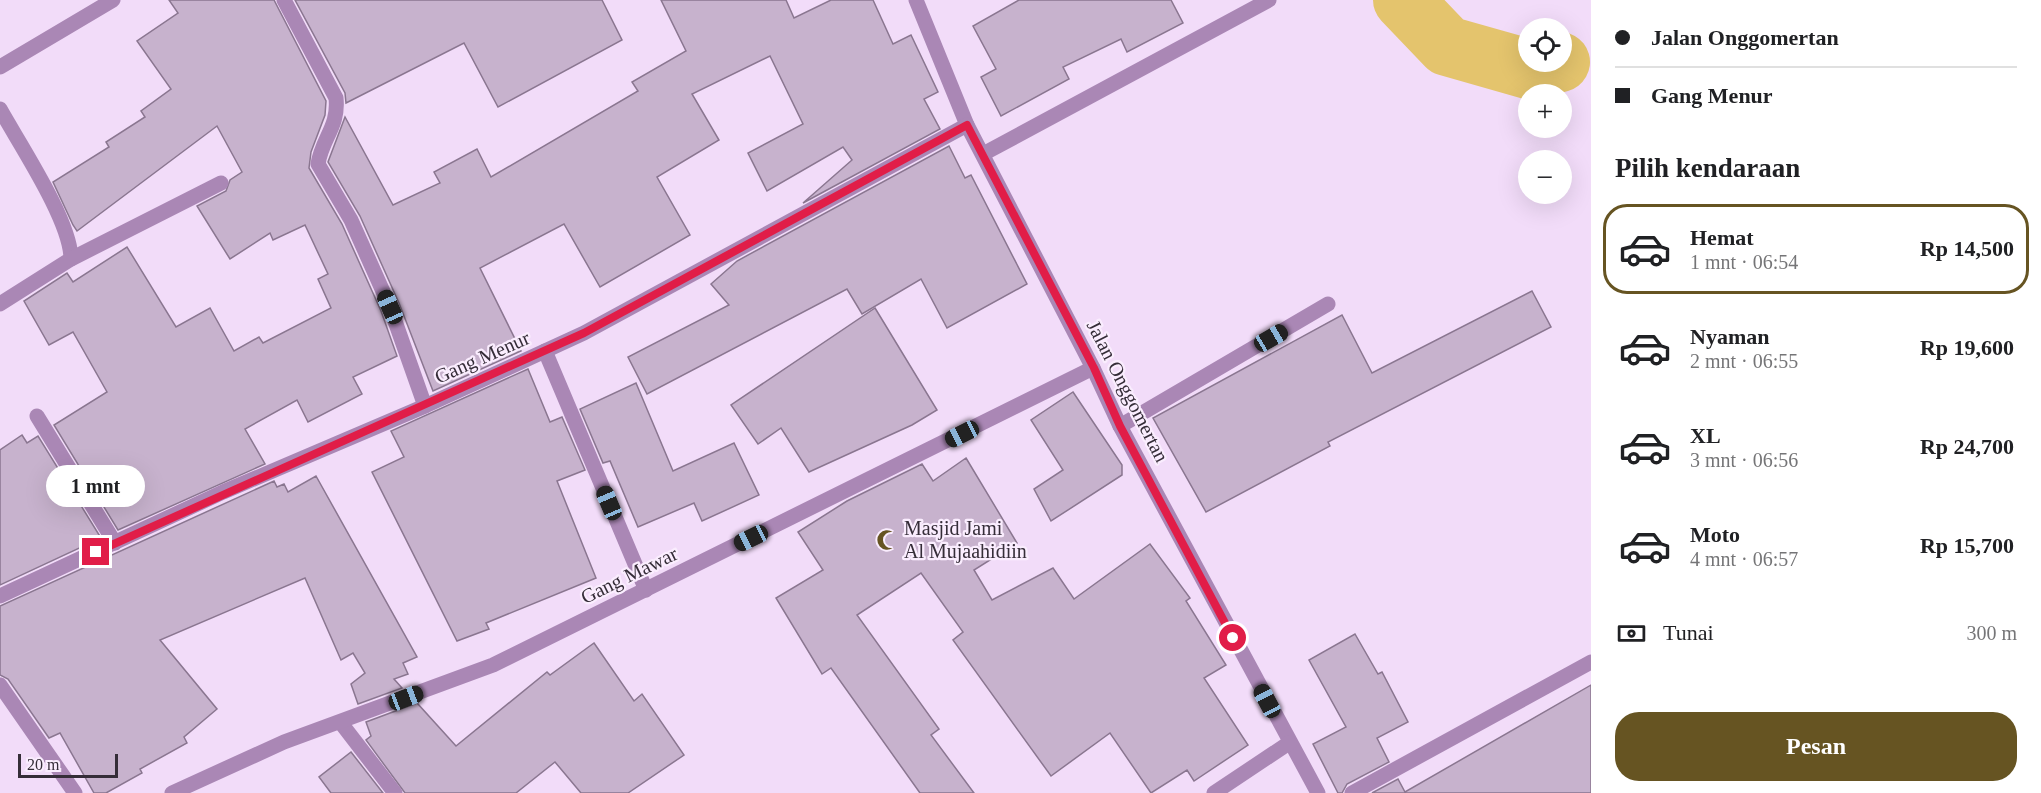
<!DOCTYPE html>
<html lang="id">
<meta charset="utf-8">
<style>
:root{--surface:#fff;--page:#f6f6f6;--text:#202124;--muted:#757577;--line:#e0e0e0;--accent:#665422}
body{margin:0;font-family:"Times New Roman",serif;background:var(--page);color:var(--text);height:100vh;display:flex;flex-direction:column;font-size:22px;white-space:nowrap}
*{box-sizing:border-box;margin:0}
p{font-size:20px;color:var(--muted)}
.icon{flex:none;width:33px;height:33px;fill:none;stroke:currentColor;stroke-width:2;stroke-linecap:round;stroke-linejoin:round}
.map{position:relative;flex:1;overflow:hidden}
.drawer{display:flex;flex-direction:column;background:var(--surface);width:450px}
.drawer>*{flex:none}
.top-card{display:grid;align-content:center;height:132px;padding:0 24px;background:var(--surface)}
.controls{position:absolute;left:1518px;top:18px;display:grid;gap:12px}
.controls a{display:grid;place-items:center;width:54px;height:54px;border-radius:50%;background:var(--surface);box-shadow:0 6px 24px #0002;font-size:30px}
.scale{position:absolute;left:18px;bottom:15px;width:100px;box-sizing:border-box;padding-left:6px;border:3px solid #352d38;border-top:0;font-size:16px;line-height:21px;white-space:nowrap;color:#352d38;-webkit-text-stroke:4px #faedfe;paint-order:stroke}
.end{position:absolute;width:27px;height:27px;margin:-14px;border:8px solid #e11d48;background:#fff;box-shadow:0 0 0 3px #fff}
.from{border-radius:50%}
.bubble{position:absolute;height:42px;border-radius:21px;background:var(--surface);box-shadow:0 6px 24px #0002;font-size:20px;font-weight:700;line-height:42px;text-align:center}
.car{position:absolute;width:18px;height:36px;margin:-18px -9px;border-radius:8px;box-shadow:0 0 4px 2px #0007;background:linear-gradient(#222 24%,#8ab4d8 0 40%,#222 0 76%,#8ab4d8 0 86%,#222 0)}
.top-card b{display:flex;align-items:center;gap:21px;height:57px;font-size:22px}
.top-card b+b{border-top:2px solid var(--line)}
.top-card i{width:15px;height:15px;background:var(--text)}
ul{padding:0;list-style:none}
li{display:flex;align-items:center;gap:18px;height:90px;margin:0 12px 9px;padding:0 12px;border:3px solid transparent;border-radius:24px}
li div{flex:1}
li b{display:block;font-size:22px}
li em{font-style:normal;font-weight:700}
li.current{border-color:var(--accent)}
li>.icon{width:54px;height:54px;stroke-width:1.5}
h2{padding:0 24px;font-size:27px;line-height:72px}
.pay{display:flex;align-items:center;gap:15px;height:66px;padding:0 24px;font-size:22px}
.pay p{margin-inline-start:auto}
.button{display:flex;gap:12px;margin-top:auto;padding:12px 24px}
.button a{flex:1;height:69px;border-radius:24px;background:var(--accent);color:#fff;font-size:24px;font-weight:700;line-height:69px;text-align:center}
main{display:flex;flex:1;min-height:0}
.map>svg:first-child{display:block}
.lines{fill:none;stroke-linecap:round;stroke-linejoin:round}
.river{stroke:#e4c46d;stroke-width:60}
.building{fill:#c7b2cd;stroke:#8a7690;stroke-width:1.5}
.minor{stroke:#aa87b5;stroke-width:15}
.tertiary{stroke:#aa87b5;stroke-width:15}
.route{stroke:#e11d48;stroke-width:8}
.labels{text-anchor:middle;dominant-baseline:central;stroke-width:4.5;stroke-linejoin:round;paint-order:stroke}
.street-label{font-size:20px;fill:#352d38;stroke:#faedfe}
.poi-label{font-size:20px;fill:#352d38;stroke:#faedfe;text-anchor:start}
</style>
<main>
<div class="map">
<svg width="1591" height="793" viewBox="0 0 1591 793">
<rect width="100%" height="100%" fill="#f2dcf9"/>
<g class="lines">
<polyline class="river" points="1403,0 1447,46 1531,70 1560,62"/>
</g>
<g class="building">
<polygon points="169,0 274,0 326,101 325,115 311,152 309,168 342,224 381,311 397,356 353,377 362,394 308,422 297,400 245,429 265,464 118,530 54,425 107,392 73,332 49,345 24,301 67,273 73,282 127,247 176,327 210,308 234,351 259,337 263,343 331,308 318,279 328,274 305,225 273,240 270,233 230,259 197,206 226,191 230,180 242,172 217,126 77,231 73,225 53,182 109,147 106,142 145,117 141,111 171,89 137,41 178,13"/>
<polygon points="295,0 602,0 622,40 498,107 464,43 346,103 345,93"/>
<polygon points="661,0 786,0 794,18 831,0 873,0 893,44 911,35 938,92 924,99 940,129 803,203 852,160 843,147 767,191 748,153 803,124 770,56 692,94 719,140 657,177 690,235 600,287 564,224 480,268 521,351 433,391 399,303 360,216 328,162 345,117 393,205 440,183 434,172 477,149 491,177 638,91 632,82 686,51"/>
<polygon points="1019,0 1171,0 1183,23 1127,52 1121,39 1063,67 1069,79 1001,116 981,77 996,69 973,26"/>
<polygon points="949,146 965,178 971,175 1027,284 947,328 921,279 862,314 847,289 647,394 628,357 729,305 711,284 737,261"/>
<polygon points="1532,291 1551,327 1328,442 1330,446 1206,512 1153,418 1342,315 1372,373"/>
<polygon points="875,308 937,410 912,425 809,472 781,428 758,444 731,405"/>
<polygon points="528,369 550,422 562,417 585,470 557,481 596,578 486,623 489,629 457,641 372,472 404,457 391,431"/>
<polygon points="636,383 673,471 734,443 759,495 702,521 694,503 638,527 610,461 603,463 580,409"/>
<polygon points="1073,392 1122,465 1122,475 1051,521 1034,489 1063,470 1031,420"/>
<polygon points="22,435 27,443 38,436 101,538 0,585 0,450"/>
<polygon points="966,458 1017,543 974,570 992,600 1053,568 1074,599 1150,544 1190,598 1186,601 1226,665 1204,678 1248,745 1194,781 1187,770 1151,793 1110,733 1051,776 953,640 963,632 921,573 857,615 939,729 931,735 974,793 920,793 831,668 822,674 776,598 823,570 798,532 847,501 922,464 933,481"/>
<polygon points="316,476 417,657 403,663 408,674 394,679 402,688 358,704 351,684 365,673 353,653 341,660 305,578 160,640 217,709 184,737 187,743 140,769 142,773 106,793 94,793 60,733 49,738 8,679 0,675 0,606 274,481 277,487 284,484 288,492"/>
<polygon points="1355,634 1378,674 1382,672 1408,722 1377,738 1389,762 1347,784 1342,793 1338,793 1313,744 1346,727 1309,660"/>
<polygon points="594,643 634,701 642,694 684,755 628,793 581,793 555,762 516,793 405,793 366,740 371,736 366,722 417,703 456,746 547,672 550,675"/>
<polygon points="1591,685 1591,793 1372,793 1398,779 1405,792"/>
<polygon points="351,752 383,793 331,793 319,777"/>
</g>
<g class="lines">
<g class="minor">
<path d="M284,0L336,98C339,127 322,138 318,164L351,220L390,307L425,406"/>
<polyline points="916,0 967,125 1093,368 1120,426 1318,793"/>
<polyline points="0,67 113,0"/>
<path d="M0,109C20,145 71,221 71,259"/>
<polyline points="983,154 1269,0"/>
<polyline points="0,304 71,259 221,183"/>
<polyline points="545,351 646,590"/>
<polyline points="37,416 115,543"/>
<polyline points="1120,426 1328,304"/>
<polyline points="0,596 223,492 425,406 584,333 967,125"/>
<polyline points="341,723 395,793"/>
<polyline points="172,793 284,742 493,665 1093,368"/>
<polyline points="1214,793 1289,743"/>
<polyline points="1352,793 1591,662"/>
</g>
<polyline class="tertiary" points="0,685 75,793"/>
</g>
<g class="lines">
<polyline class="route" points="96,552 584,333 967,125 1094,368 1120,426 1233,638"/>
</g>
<defs>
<g id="mosque-bare" transform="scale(1.62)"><path d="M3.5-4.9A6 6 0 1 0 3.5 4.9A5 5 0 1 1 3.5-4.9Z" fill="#665422" stroke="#faedfe" stroke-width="2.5" paint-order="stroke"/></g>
</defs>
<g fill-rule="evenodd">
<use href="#mosque-bare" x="887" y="540"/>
</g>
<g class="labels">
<g class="street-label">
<text transform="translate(482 357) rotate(-24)">Gang Menur</text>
<text transform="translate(1128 391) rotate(63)">Jalan Onggomertan</text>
<text transform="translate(629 575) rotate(-26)">Gang Mawar</text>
</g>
<g class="poi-label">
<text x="904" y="528">Masjid Jami<tspan x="904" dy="23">Al Mujaahidiin</tspan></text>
</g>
</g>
</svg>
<div class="controls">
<a><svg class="icon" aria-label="locate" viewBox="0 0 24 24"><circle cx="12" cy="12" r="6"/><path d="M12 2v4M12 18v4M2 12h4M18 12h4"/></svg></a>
<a>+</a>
<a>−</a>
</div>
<div class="scale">20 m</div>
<i class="end from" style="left:1233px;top:638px"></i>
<i class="end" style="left:96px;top:552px"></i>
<div class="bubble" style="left:46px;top:465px;width:99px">1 mnt</div>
<i class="car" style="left:390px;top:307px;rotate:336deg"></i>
<i class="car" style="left:1271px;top:338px;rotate:60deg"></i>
<i class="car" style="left:962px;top:434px;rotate:243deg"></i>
<i class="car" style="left:609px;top:503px;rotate:337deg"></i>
<i class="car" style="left:751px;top:538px;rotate:244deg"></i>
<i class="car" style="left:406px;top:698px;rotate:69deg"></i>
<i class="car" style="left:1267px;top:701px;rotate:332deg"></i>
</div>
<section class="drawer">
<div class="top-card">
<b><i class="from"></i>Jalan Onggomertan</b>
<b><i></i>Gang Menur</b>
</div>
<h2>Pilih kendaraan</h2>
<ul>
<li class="current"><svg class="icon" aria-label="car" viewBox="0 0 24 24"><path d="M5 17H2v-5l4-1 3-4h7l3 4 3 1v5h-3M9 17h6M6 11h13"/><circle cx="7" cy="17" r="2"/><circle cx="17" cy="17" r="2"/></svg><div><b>Hemat</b><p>1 mnt · 06:54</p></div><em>Rp 14,500</em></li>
<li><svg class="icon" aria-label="car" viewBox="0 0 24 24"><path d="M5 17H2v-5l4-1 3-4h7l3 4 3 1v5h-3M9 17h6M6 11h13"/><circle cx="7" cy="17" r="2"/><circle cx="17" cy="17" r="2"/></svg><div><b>Nyaman</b><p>2 mnt · 06:55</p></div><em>Rp 19,600</em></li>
<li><svg class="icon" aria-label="car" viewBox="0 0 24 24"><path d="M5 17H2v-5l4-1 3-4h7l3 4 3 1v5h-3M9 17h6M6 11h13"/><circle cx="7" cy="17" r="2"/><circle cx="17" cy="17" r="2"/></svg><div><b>XL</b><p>3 mnt · 06:56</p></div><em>Rp 24,700</em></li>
<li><svg class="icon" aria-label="car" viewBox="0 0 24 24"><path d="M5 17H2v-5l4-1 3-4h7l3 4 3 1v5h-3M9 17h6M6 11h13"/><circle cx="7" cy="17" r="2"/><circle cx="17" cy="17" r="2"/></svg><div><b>Moto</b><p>4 mnt · 06:57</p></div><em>Rp 15,700</em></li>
</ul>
<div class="pay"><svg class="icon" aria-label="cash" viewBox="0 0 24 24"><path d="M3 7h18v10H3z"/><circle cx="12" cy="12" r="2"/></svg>Tunai<p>300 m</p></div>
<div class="button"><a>Pesan</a></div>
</section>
</main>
